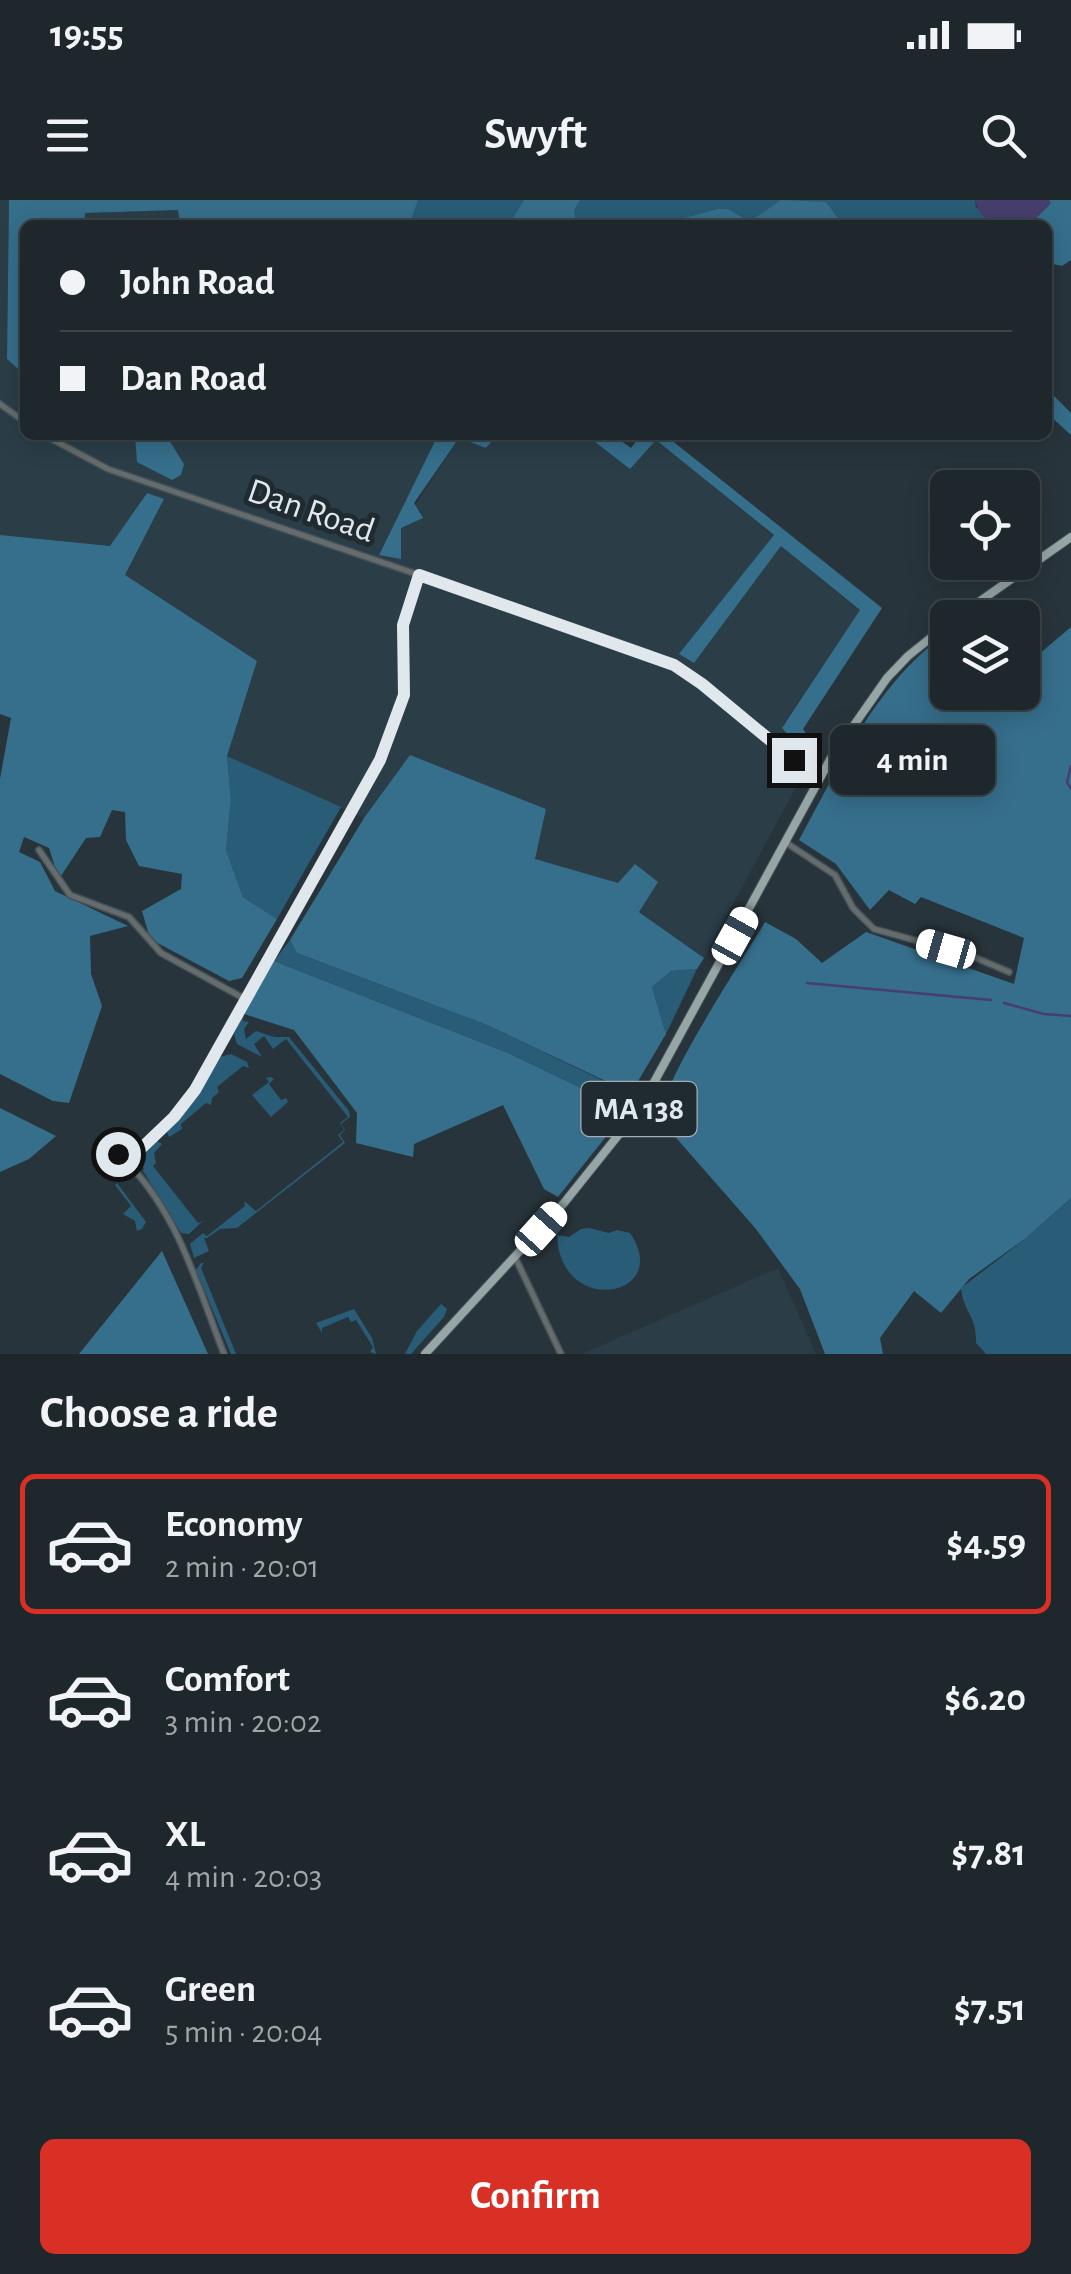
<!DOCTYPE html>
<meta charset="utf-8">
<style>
:root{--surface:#1e272c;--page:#2b3338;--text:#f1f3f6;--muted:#a1a5a9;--line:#3c4448;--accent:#d93025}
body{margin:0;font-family:"Alegreya Sans",sans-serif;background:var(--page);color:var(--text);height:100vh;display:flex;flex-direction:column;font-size:38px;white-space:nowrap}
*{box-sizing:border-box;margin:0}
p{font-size:32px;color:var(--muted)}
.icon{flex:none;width:55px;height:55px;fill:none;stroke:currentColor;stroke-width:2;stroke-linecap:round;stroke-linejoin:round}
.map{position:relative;height:1154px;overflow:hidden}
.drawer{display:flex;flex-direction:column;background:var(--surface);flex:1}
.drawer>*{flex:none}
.guide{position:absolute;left:20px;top:20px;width:1032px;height:220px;border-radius:15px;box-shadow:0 5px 25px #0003,0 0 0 2px var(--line);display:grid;align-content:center;height:220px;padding:0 40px;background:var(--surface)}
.tools{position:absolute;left:930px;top:270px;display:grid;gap:20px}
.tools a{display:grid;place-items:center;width:110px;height:110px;border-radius:15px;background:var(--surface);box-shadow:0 5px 25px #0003,0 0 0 2px var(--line);font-size:50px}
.end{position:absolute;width:45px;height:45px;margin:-22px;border:12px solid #e1e8ed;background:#111;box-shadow:0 0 0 5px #111}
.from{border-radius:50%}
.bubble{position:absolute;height:70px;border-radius:15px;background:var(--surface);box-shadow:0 5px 25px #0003,0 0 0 2px var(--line);font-size:32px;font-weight:700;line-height:70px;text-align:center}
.car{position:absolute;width:30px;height:60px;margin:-30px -15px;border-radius:12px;box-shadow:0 0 8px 2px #0007;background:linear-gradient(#fff 24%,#345 0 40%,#fff 0 76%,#345 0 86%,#fff 0)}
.guide b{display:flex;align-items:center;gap:35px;height:95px;font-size:38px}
.guide b+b{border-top:2px solid var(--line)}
.guide i{width:25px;height:25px;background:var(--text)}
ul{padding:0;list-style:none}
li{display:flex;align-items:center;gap:30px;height:140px;margin:0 20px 15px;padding:0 20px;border:5px solid transparent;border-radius:15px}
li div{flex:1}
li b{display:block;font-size:38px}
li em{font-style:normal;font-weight:700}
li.current{border-color:var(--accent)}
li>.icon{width:90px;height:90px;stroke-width:1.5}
h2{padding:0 40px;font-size:45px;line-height:120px}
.primary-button{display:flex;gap:20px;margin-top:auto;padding:20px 40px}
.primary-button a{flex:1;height:115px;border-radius:15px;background:var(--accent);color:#fff;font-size:40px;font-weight:700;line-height:115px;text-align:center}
.status{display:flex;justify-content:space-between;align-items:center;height:70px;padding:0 50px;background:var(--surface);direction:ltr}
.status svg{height:28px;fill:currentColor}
header{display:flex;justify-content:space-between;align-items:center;height:130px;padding:0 40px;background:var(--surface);font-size:45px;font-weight:700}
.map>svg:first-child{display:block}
.built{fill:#2b3e48}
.green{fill:#295c76}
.forest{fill:#366f8c}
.water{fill:#463f6d}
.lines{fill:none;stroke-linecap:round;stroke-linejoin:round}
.stream{stroke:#463f6d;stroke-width:2.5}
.street-casing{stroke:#465157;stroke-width:8}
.primary-casing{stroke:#465157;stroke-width:10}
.street{stroke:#656c6d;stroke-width:5}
.primary{stroke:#96a5a6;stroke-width:8}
.route{stroke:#e1e8ed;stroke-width:12}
.labels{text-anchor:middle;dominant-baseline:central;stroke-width:10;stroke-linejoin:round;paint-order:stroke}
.shield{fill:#1f2a31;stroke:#a7afb5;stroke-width:2.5}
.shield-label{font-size:32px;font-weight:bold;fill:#e1e8ed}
.street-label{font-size:35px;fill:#e1e8ed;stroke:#1f2a31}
</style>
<div class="status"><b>19:55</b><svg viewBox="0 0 49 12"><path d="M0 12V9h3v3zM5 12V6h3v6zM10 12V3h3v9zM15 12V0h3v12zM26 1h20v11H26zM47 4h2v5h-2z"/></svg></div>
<header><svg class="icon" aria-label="menu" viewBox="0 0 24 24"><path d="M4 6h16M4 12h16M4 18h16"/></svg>Swyft<svg class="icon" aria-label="search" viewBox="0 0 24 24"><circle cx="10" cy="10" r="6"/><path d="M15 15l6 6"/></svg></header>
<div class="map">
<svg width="1071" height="1154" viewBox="0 0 1071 1154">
<rect width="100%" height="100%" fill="#28343b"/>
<g class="built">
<polygon points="0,0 9,0 7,158 25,175 25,235 438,235 379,354 400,359 401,328 459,238 486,248 497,235 586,235 630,268 655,239 774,336 680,454 694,463 781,346 860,411 782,527 811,559 704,758 639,711 636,664 618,684 534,659 546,609 410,555 364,618 227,556 257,461 125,376 164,300 146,293 111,346 0,335"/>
<polygon points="178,10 180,25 84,25 84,13"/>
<polygon points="778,1068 816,1154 582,1154"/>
</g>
<g class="green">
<polygon points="203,0 975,0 976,7 995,25 208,25"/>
<polygon points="227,556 341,607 277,719 243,697 226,650 231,600"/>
<polygon points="290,740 297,753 487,825 637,897 627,910 508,853 274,761"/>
<polygon points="697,769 666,834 652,787 671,771"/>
<polygon points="244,814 243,821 249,822 244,829 246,839 256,831 274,837 289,837 349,911 350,917 341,924 345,930 340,935 345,943 237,1028 220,1029 207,1038 204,1038 209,1051 194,1058 190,1044 203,1033 207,1036 245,1006 244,1001 256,1011 343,942 338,935 344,930 340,923 348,917 286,839 273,849 264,836 254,844 262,857 237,844 234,834"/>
<polygon points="231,854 247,862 249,868 243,866 217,887 219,892 212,898 211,905 206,903 181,924 182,929 169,937 167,932 192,903 220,857"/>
<polygon points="271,877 274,879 269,884 281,900 286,898 288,902 271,917 252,895 269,882 266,878"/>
<polygon points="157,941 162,944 154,953 156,963 153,966 198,1023 203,1021 189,1034 181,1033 143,971 144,968 146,972 142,965 145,954"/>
<polygon points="117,983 146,1022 142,1029 137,1031 135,1021 123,1014 131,1006 115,985"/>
<path d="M1071,998V1154H986L976,1143C977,1115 963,1112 961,1088L1026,1038Z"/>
<path d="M589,1028L609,1033L617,1030L630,1033C674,1097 560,1119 557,1035L569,1037L581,1029Z"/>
<polygon points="201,1063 204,1063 201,1068 236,1154 231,1154 196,1070"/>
<polygon points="441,1104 447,1109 444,1117 411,1154 405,1154 417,1131"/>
<polygon points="354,1109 372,1138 376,1154 370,1152 373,1147 356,1120 351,1122 348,1117 322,1128 322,1133 316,1123"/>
</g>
<g class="forest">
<polygon points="9,0 418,0 409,25 180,25 178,10 85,13 84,25 25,25 25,175 7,159"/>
<polygon points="524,0 580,0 574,10 576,25 509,25"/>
<polygon points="781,0 826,2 843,25 660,25 717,9 728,9 745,19 755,18"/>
<polygon points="1049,0 1071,0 1071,60 1062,66 1048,63 1048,25 1029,25 1050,4"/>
<polygon points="1048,190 1071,213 1071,235 1048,214"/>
<polygon points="135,235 166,235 184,264 181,275 172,280 137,262"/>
<polygon points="438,235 497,235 486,248 459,238 414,303 423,318 401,328 401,359 379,355"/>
<polygon points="586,235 613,235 631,248 641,235 665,235 882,408 803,529 821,556 811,559 782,528 860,410 781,346 694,463 679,454 774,335 656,240 630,269"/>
<polygon points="147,293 164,299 125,375 257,461 227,556 231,600 226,650 243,697 277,719 242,778 229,781 150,739 142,711 181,689 182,674 139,666 126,640 125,612 112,610 100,637 86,638 59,679 49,648 24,637 19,652 40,662 55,691 128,726 90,736 91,774 102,806 69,903 53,901 0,874 0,579 11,518 0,514 0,335 110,346"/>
<path d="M1071,427V998L1026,1038L969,1079L941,1113L914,1091L880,1138L883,1154H825L800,1089L756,1029L671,932C668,925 663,918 663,910C662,882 746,754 765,722L796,739L822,763L866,732L1014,784L1024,738L921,697L915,704L889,690L870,710L836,664L799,640C840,565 876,483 947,433L948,492H1022L1023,437L1039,454Z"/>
<polygon points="410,555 546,609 535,659 618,683 635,664 658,682 639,712 704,758 697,769 671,771 652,787 666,834 631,893 487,825 297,753 290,740 364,618"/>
<polygon points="274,761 508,853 627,910 558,997 544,989 503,905 414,944 413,957 356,943 357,913 294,830 244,814"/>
<polygon points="0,908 56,936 29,959 0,972"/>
<polygon points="162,1051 208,1154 79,1154"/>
</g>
<path class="water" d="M975,0H1049L1051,3L1029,25C1004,25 982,28 975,0Z"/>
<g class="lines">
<g class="stream">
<polyline points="1071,566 1067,582 1071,589"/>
<polyline points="807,783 991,800"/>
<polyline points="1004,803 1044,814 1071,816"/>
</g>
<g class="street-casing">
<g id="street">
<polyline points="0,204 25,222"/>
<path d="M44,235L108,269L648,453C712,482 765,536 818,581"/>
<polyline points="785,642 835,675 853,708 874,729 969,755 1009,772"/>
<polyline points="39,650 70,695 129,717 161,753 245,799"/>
<path d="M118,954C176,1005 197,1085 224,1154"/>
<polyline points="127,962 181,910 195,890 390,538 404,495 403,425 419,375"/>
<polyline points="515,1057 561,1154"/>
</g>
</g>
<g class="primary-casing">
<g id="primary">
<polyline points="956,418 1071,337"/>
<polyline points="425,1154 564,1003 640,908 831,558 887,478 908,456 948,424"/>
</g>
</g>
<use href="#street" class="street"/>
<use href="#primary" class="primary"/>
</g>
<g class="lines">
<polyline class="route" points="118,954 127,962 174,917 195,890 380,560 404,495 403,425 419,375 674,465 702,484 794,560"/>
</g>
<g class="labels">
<rect class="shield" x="581.5" y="882" width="115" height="54" rx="8"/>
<g class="shield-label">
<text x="639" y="909">MA 138</text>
</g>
<g class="street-label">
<text transform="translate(311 311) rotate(19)">Dan Road</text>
</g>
</g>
</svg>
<div class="tools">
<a><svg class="icon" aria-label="locate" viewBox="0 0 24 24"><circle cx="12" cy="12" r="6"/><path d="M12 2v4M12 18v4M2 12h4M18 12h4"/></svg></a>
<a><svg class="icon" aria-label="layers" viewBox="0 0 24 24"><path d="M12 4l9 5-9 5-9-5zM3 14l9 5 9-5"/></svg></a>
</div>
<i class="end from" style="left:118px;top:954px"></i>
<i class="end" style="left:794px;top:560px"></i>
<div class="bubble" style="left:830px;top:525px;width:165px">4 min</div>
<i class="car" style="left:735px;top:736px;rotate:29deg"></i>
<i class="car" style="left:946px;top:749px;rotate:286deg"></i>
<i class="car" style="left:541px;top:1029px;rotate:42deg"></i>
<div class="guide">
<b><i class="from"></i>John Road</b>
<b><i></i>Dan Road</b>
</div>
</div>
<section class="drawer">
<h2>Choose a ride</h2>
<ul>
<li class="current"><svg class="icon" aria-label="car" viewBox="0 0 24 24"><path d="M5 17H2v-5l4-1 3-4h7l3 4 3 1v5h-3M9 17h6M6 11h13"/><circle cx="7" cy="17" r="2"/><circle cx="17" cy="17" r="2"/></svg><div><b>Economy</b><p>2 min · 20:01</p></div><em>$4.59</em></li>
<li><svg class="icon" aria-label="car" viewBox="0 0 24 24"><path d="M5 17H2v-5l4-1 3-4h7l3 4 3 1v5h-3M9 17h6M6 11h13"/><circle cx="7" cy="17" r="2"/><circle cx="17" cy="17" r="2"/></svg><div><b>Comfort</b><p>3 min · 20:02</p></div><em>$6.20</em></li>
<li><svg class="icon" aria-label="car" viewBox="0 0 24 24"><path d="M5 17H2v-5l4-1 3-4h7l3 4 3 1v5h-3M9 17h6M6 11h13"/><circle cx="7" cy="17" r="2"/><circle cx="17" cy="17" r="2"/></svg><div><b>XL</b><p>4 min · 20:03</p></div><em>$7.81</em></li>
<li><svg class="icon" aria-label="car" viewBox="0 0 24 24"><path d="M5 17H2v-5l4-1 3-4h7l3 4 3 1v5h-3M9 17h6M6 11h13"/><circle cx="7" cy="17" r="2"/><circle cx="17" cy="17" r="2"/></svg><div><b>Green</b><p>5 min · 20:04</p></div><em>$7.51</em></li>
</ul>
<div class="primary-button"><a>Confirm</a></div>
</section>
